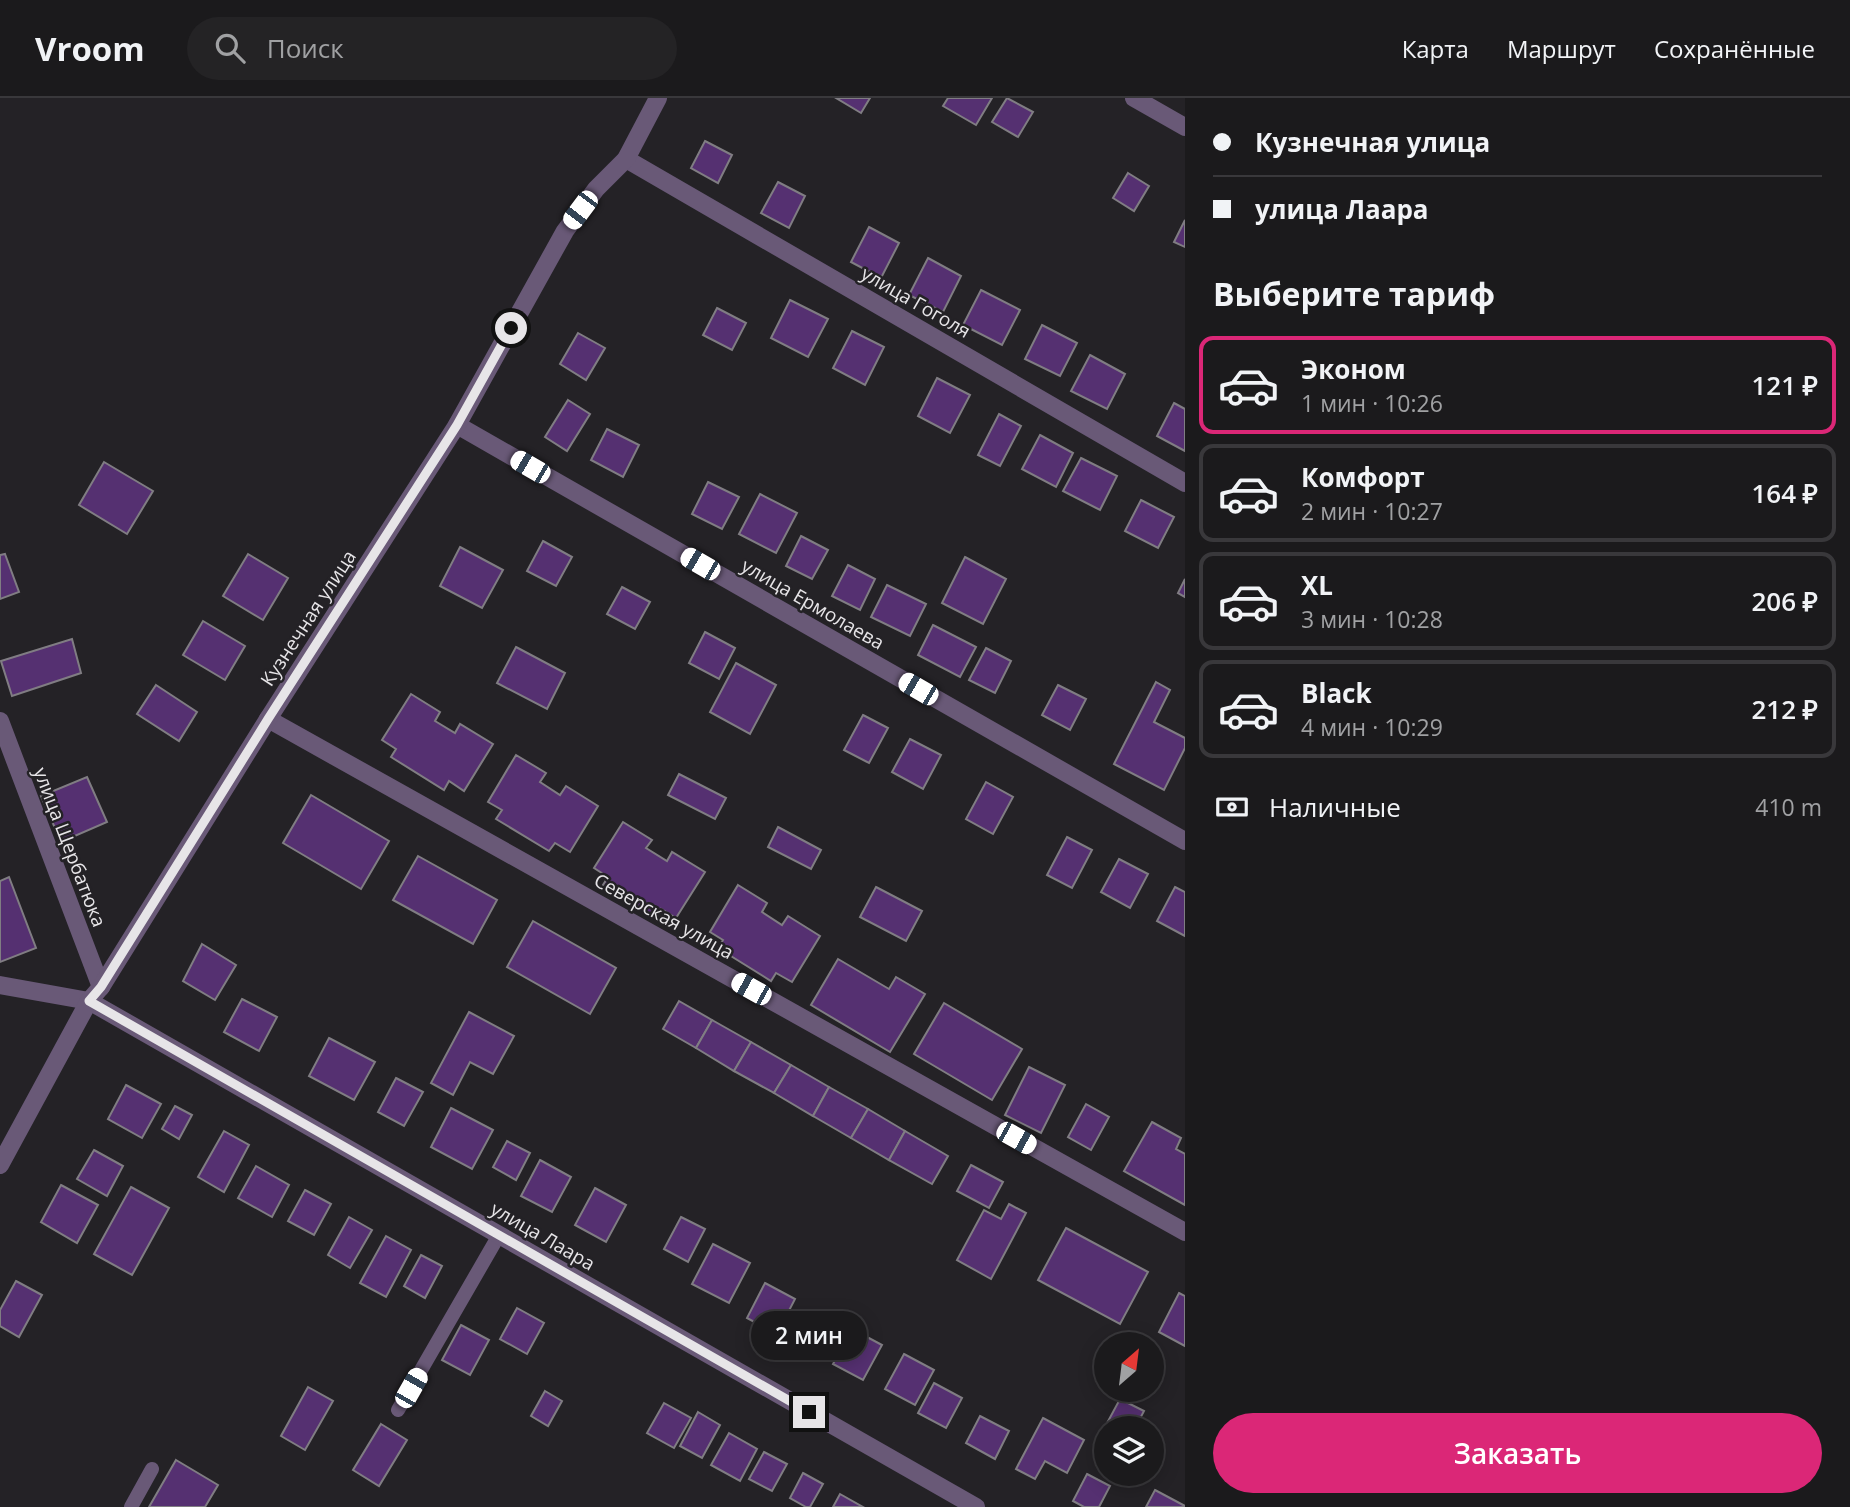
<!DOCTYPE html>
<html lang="ru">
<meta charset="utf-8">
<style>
:root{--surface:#1b1a1c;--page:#242325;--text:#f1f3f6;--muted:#a0a1a3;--line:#39383b;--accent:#db2777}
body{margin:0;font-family:"Open Sans",sans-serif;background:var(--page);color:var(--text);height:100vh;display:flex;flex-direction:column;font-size:26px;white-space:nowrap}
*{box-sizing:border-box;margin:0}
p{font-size:23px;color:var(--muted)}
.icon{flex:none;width:38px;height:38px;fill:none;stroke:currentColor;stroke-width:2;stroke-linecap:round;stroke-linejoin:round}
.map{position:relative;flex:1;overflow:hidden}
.details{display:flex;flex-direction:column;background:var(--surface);width:665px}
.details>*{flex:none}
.banner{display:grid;align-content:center;height:154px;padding:0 28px;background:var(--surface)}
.needle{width:46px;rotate:28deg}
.controls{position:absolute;left:1094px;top:1234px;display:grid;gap:14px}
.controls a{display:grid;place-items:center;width:70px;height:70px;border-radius:50%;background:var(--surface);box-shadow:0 4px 18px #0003,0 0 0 2px var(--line);font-size:35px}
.end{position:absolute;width:32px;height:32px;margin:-16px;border:9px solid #e7e5e8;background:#111;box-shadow:0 0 0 4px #111}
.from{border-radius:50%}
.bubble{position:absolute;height:49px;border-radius:24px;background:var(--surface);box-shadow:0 4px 18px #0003,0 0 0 2px var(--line);font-size:23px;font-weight:600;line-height:49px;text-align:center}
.car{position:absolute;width:21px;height:42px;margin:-21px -10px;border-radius:9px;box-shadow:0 0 5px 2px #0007;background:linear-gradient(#fff 24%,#345 0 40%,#fff 0 76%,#345 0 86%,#fff 0)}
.banner b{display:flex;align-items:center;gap:24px;height:66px;font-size:26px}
.banner b+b{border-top:2px solid var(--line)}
.banner i{width:18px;height:18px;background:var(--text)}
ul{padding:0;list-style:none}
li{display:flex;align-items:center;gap:21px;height:98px;margin:0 14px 10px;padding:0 14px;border:4px solid var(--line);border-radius:14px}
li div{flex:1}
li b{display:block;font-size:26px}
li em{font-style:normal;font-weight:600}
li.current{border-color:var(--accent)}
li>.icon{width:63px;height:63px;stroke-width:1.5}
h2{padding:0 28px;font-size:32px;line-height:84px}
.pay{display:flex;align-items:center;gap:18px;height:77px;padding:0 28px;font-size:26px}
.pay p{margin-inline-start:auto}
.button{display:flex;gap:14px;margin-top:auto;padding:14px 28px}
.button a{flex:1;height:80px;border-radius:42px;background:var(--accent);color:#fff;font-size:28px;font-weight:600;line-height:80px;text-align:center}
header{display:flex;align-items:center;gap:42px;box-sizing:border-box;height:98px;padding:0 35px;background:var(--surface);border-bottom:2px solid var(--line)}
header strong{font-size:33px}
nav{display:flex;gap:38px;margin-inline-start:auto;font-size:24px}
.search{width:490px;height:63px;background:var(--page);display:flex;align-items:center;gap:18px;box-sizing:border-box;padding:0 24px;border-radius:38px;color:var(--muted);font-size:26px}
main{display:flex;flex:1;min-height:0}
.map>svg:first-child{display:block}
.building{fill:#553071;stroke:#807d83;stroke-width:2}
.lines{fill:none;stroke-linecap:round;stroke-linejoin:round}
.service{stroke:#695977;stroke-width:14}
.minor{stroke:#695977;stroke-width:18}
.route{stroke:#e7e5e8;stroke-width:9}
.labels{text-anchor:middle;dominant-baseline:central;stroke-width:5;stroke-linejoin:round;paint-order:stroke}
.street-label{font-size:19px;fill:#e7e5e8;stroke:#242226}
</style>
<header>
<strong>Vroom</strong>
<div class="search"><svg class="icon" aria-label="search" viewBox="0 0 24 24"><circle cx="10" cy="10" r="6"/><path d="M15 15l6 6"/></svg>Поиск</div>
<nav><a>Карта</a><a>Маршрут</a><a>Сохранённые</a></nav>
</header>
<main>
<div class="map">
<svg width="1185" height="1409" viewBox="0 0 1185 1409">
<rect width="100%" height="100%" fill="#242226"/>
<g class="building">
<polygon points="836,0 870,0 861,15"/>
<polygon points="948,0 992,0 976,27 943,8"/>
<polygon points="1007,0 1033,14 1018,39 992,24"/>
<polygon points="705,43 732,57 718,85 691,70"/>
<polygon points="1128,75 1149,88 1134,113 1113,100"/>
<polygon points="778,84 805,98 789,130 761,115"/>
<polygon points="1185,122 1185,149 1174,144"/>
<polygon points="869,129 899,145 881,180 851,164"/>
<polygon points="928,160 961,178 943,214 909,197"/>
<polygon points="981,192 1020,212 1002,247 963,227"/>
<polygon points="790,202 828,221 808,259 771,240"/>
<polygon points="717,210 746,225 732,252 703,237"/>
<polygon points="1042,227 1077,245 1060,278 1025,261"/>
<polygon points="852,233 884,249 865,287 833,270"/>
<polygon points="578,235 605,250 586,282 560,266"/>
<polygon points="1090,257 1125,276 1107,311 1071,293"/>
<polygon points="937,280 970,297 950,335 918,318"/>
<polygon points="568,302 590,316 567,353 545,339"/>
<polygon points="1174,305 1185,311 1185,353 1157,338"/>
<polygon points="999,316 1021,328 1000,368 978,357"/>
<polygon points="607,331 639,347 623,379 591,362"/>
<polygon points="1040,337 1073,355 1056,389 1022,371"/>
<polygon points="1081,360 1117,378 1100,412 1063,393"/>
<polygon points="104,364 153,393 127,436 79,407"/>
<polygon points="708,384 739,399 722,431 692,416"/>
<polygon points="760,396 797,415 776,455 739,436"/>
<polygon points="1141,402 1174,419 1158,450 1125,433"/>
<polygon points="801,438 828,452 812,481 786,468"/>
<polygon points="543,443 572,459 556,488 527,473"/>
<polygon points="460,449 503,472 482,510 440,488"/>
<polygon points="5,456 19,494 0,501 0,457"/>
<polygon points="248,456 288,480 263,522 223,498"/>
<polygon points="965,459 1006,481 983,526 942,505"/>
<polygon points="848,467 875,481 860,512 832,498"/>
<polygon points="1185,481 1185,499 1178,495"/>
<polygon points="887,487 926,506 910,538 871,519"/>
<polygon points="622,489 650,504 635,531 607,516"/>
<polygon points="203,523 245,548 225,582 183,557"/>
<polygon points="933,527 976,549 960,579 918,557"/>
<polygon points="705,534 735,550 719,581 689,565"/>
<polygon points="72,541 81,575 12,598 1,563"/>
<polygon points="516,549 565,575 547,611 497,585"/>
<polygon points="986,550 1011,563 995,595 969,582"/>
<polygon points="736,565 776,587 750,636 710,614"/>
<polygon points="1156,584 1170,592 1154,624 1185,640 1185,650 1164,692 1114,666"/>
<polygon points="156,587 197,614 179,643 137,616"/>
<polygon points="1058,587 1086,601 1070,632 1042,617"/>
<polygon points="411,596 440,614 435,623 455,635 460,626 493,646 464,693 449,683 444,692 391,659 396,651 382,642"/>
<polygon points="863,617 888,630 869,665 844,652"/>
<polygon points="910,641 941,657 923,691 892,674"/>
<polygon points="516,657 546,675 540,684 560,697 566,688 598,708 570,754 555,745 549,753 496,721 502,712 488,704"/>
<polygon points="679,676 726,700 715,721 668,697"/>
<polygon points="87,679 107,724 61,744 41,698"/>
<polygon points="986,684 1013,699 993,736 966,721"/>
<polygon points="311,697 389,743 361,791 283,745"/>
<polygon points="623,724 652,742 646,750 667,763 672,754 705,774 676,820 661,811 656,820 603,787 608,779 594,770"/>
<polygon points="778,729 821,752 811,771 768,749"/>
<polygon points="1067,739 1092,752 1072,790 1047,777"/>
<polygon points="418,758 497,802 473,846 393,802"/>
<polygon points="1119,761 1148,776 1130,810 1101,794"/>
<polygon points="9,779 36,850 0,864 0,783"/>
<polygon points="738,787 767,805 762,814 782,827 788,818 820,838 792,884 776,875 771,883 718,850 723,842 710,834"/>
<polygon points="876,789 922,813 906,843 860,819"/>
<polygon points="1175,789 1185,794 1185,838 1157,823"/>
<polygon points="533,823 616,870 590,916 507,869"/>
<polygon points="202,846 236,867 215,902 183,883"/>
<polygon points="838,861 889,891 896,879 925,896 890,954 811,907"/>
<polygon points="242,901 277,919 259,953 224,934"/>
<polygon points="679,903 712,922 696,950 663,931"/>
<polygon points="944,905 1022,951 992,1002 914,956"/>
<polygon points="469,914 514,938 493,976 470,964 453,997 431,985"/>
<polygon points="712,922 751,944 734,973 696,950"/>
<polygon points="329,940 375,964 354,1002 309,978"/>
<polygon points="751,944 791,967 774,995 734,973"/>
<polygon points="791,967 829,989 813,1018 774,995"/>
<polygon points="1029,969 1065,987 1041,1035 1005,1017"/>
<polygon points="396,980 423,994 404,1028 378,1014"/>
<polygon points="126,987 161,1006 142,1040 108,1021"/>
<polygon points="829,989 868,1011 851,1040 813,1018"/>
<polygon points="1086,1006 1109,1019 1091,1052 1068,1039"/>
<polygon points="175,1008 192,1017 179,1041 162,1031"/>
<polygon points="451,1010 493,1032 472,1071 431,1049"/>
<polygon points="868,1011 905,1033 889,1062 851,1040"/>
<polygon points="1152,1024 1181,1040 1176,1051 1185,1056 1185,1107 1124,1073"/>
<polygon points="224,1033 249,1047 224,1094 198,1079"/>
<polygon points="905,1033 948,1058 932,1086 889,1062"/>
<polygon points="507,1043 530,1055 516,1082 493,1069"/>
<polygon points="94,1052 123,1068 107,1098 77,1081"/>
<polygon points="540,1062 571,1079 552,1114 521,1098"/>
<polygon points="971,1067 1003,1084 989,1110 957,1093"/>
<polygon points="256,1068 289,1087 272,1119 238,1100"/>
<polygon points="61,1087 98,1107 77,1145 41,1124"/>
<polygon points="131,1089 169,1110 132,1177 94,1156"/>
<polygon points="595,1090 626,1107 606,1144 575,1127"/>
<polygon points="305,1092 331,1106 314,1137 288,1123"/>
<polygon points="1009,1106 1026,1115 991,1181 957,1162 984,1112 1001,1121"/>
<polygon points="349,1119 372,1132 350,1170 328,1157"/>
<polygon points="681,1119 705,1131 688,1164 664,1151"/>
<polygon points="1066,1130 1148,1174 1120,1226 1038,1182"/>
<polygon points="386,1138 411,1152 386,1199 360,1185"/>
<polygon points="713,1146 750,1165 729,1205 692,1186"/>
<polygon points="421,1157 442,1168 425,1200 404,1188"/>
<polygon points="16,1183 42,1197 19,1239 0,1228 0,1212"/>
<polygon points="765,1185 795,1201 777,1236 747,1220"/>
<polygon points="1179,1195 1185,1198 1185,1248 1159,1234"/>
<polygon points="517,1210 544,1225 527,1256 500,1241"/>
<polygon points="461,1227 489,1242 470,1277 442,1262"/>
<polygon points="852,1231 882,1247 863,1282 833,1266"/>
<polygon points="904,1256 934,1272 915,1307 885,1291"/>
<polygon points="934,1285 962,1300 946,1330 918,1315"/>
<polygon points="308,1289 333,1303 305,1352 281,1338"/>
<polygon points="545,1293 562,1303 548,1328 531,1318"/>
<polygon points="1120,1301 1144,1313 1135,1330 1112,1330 1106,1327"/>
<polygon points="664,1305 691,1320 674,1350 647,1335"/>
<polygon points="698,1314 720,1327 702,1360 680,1348"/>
<polygon points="980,1318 1009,1333 995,1361 966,1345"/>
<polygon points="1043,1320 1084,1342 1067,1375 1045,1363 1035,1381 1016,1371"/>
<polygon points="381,1326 407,1342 379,1388 353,1372"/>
<polygon points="729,1335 757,1351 740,1383 711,1367"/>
<polygon points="764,1354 787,1366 772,1393 749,1381"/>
<polygon points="176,1362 218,1387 205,1409 149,1409"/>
<polygon points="803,1375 823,1386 810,1409 806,1409 790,1400"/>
<polygon points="1087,1376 1110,1388 1099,1409 1084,1409 1073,1403"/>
<polygon points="1155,1392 1185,1408 1185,1409 1146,1409"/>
<polygon points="840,1396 863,1409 833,1409"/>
</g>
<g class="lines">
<g class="service">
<polyline points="398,1312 499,1137"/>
<polyline points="131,1409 152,1371"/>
</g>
<g class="minor">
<polyline points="1134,0 1185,29"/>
<polyline points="626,61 1185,385"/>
<polyline points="457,327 1185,743"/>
<polyline points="268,621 1185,1134"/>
<polyline points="0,623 101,889"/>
<polyline points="0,887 89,903 976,1409"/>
<polyline points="0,1067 89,903 101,889 268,621 457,327 565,133 596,91 626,61 658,0"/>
</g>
</g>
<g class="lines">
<polyline class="route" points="511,230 457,327 268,621 101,889 89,903 809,1314"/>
</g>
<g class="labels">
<g class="street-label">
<text transform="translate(916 204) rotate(30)">улица Гоголя</text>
<text transform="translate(813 506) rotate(30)">улица Ермолаева</text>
<text transform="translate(308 520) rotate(-57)">Кузнечная улица</text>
<text transform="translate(70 749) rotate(69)">улица Щербатюка</text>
<text transform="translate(664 818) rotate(29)">Северская улица</text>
<text transform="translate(543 1138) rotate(30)">улица Лаара</text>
</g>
</g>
</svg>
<div class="controls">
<a><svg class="needle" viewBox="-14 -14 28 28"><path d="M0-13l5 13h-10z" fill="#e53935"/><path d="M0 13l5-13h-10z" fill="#a0a1a3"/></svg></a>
<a><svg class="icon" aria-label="layers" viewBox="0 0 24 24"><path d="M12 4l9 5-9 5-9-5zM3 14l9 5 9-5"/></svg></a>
</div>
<i class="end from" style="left:511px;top:230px"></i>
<i class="end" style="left:809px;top:1314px"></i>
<div class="bubble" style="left:751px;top:1213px;width:116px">2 мин</div>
<i class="car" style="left:580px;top:112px;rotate:217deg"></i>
<i class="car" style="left:530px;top:369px;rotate:300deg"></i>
<i class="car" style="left:700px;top:466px;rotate:300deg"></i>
<i class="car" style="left:918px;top:591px;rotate:300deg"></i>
<i class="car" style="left:751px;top:891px;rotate:299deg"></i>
<i class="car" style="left:1016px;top:1040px;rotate:119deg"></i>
<i class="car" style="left:411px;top:1290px;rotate:30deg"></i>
</div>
<section class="details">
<div class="banner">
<b><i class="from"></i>Кузнечная улица</b>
<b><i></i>улица Лаара</b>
</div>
<h2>Выберите тариф</h2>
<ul>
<li class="current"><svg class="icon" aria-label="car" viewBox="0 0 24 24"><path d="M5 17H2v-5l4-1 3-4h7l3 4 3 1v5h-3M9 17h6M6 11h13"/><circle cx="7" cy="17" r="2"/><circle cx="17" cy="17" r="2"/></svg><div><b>Эконом</b><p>1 мин · 10:26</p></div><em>121 ₽</em></li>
<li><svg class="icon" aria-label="car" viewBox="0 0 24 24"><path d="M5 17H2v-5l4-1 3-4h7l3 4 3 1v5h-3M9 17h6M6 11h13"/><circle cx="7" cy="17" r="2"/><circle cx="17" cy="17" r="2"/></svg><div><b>Комфорт</b><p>2 мин · 10:27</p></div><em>164 ₽</em></li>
<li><svg class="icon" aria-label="car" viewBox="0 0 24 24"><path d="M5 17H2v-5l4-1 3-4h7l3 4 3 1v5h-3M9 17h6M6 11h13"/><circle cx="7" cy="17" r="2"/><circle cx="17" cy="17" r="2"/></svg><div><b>XL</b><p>3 мин · 10:28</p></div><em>206 ₽</em></li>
<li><svg class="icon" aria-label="car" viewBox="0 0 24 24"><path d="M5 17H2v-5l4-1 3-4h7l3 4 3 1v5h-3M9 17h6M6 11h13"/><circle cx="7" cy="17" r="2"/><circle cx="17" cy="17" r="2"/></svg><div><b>Black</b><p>4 мин · 10:29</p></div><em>212 ₽</em></li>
</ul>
<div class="pay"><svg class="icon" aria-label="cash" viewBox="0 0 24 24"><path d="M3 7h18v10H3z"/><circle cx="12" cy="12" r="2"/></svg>Наличные<p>410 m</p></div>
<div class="button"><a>Заказать</a></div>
</section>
</main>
